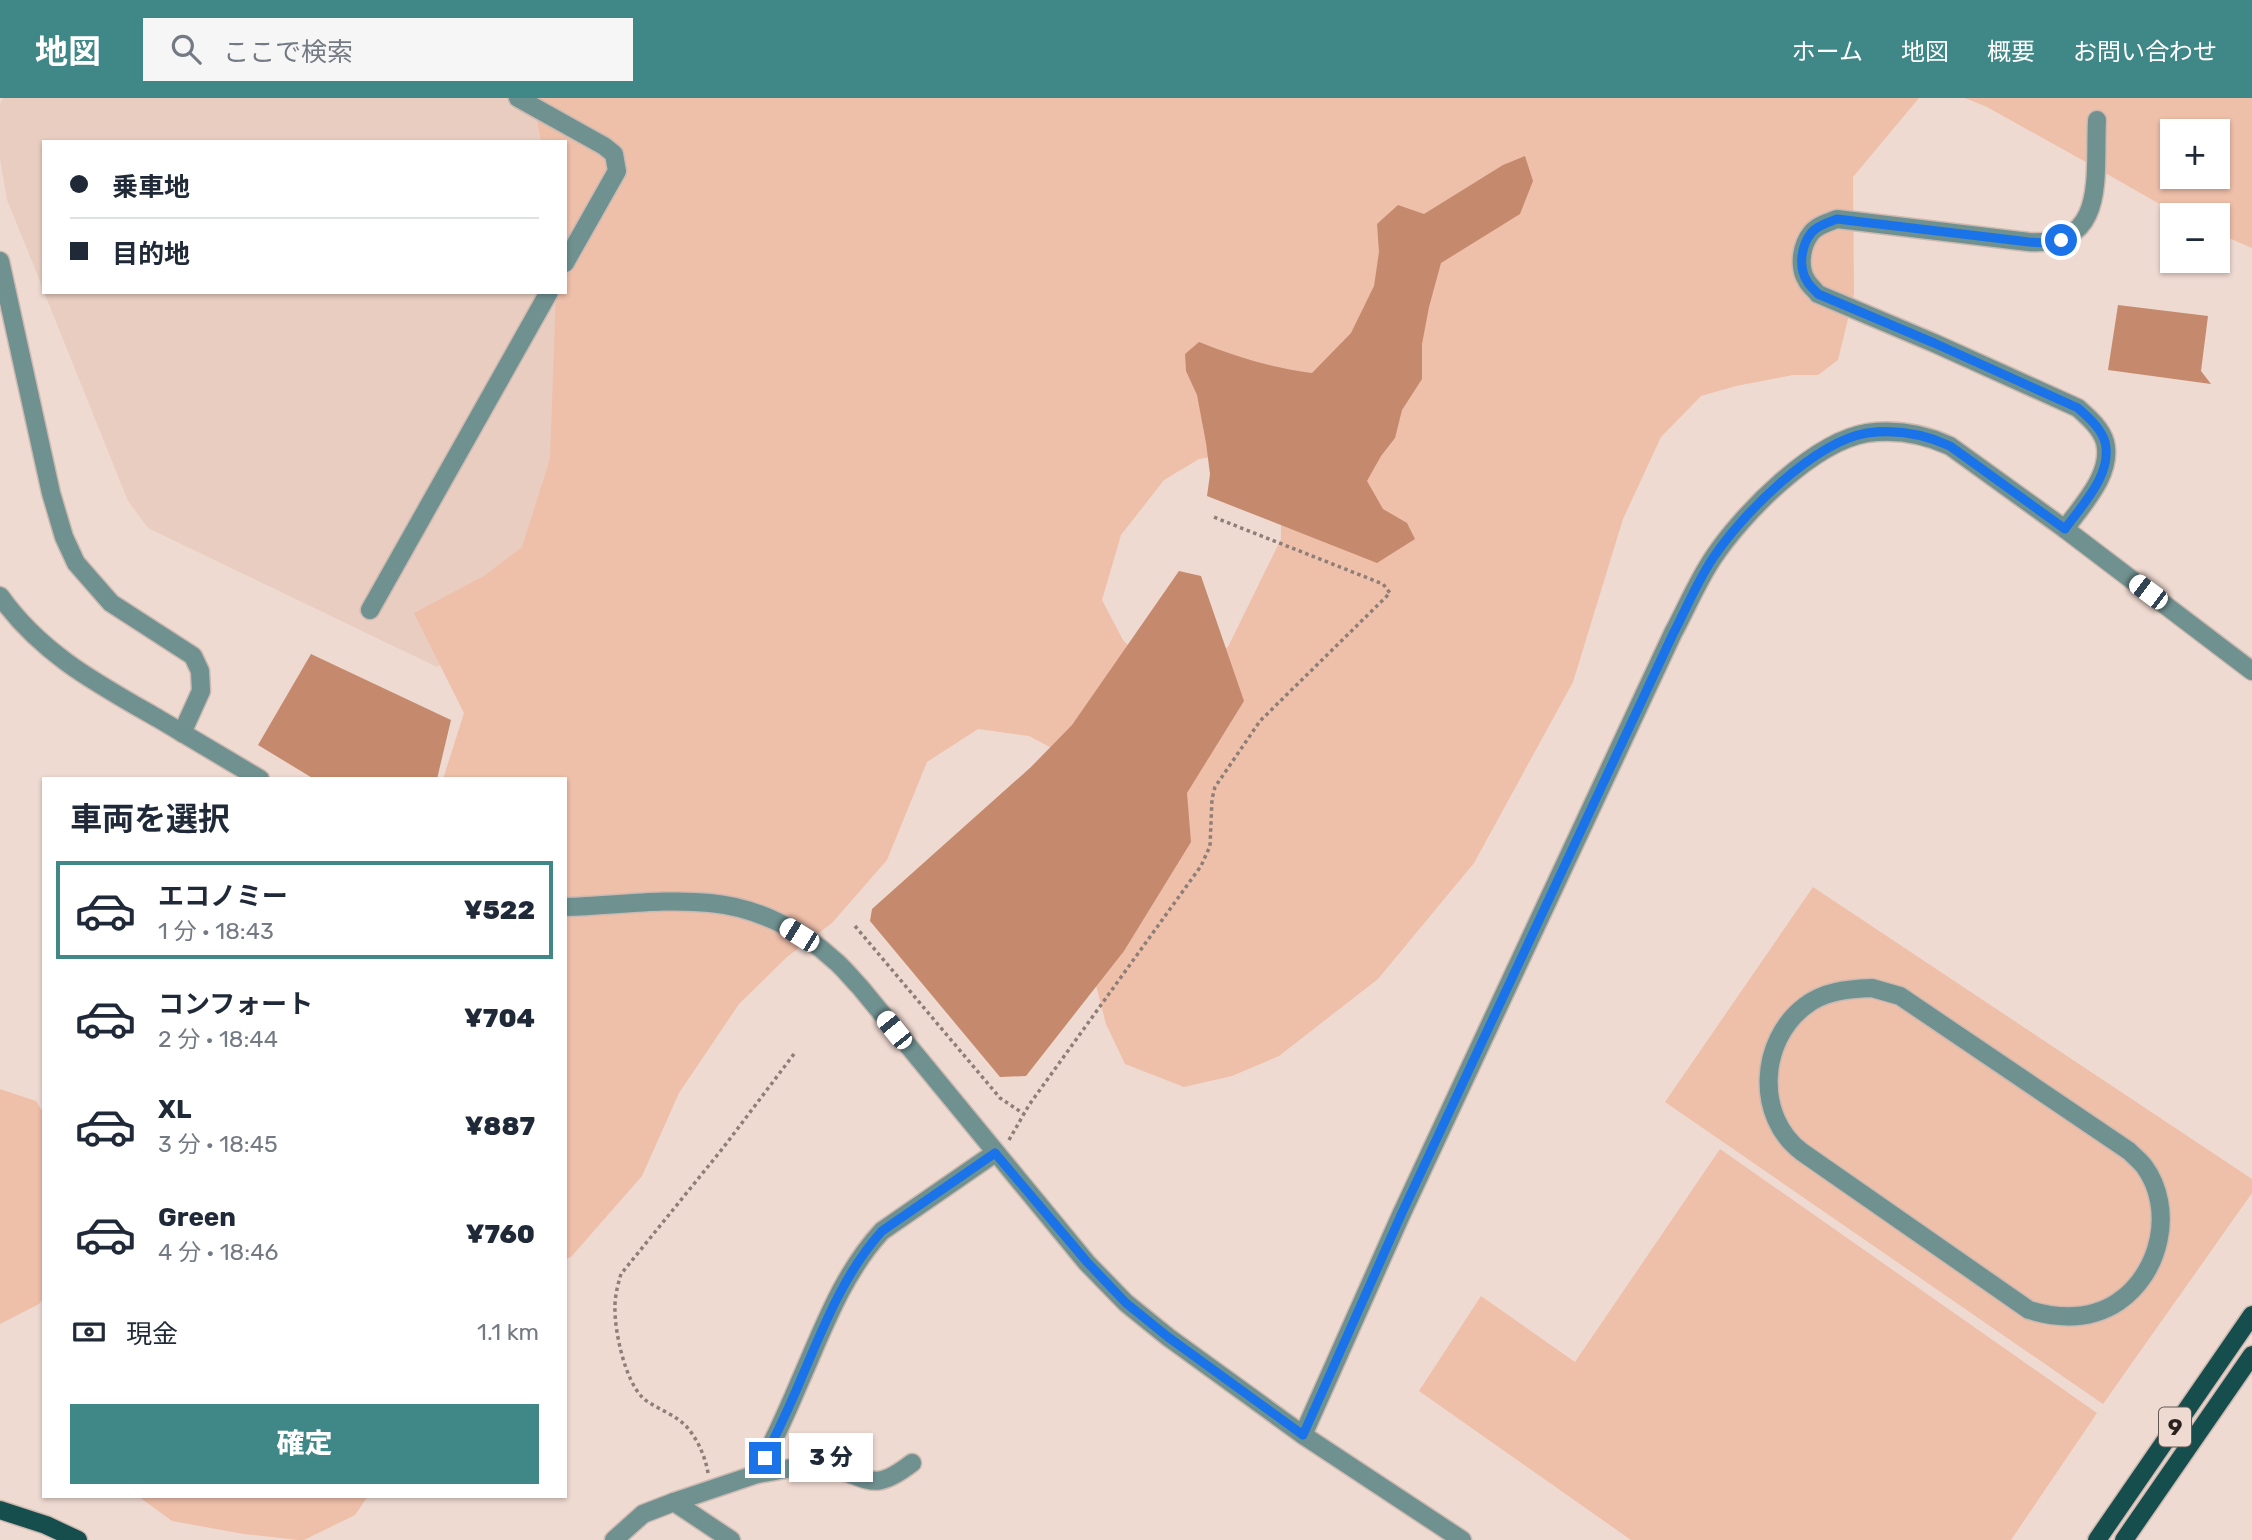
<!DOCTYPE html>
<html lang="ja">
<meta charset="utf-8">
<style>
:root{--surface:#fff;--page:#f6f6f7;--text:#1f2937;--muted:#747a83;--line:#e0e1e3;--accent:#408887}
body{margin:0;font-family:Rubik,"Noto Sans JP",sans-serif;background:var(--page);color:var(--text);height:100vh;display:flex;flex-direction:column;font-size:26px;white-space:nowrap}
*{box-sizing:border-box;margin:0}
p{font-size:23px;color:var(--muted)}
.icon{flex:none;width:38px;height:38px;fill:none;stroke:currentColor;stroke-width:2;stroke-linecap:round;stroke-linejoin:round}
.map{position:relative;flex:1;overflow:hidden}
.side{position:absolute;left:42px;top:679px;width:525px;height:721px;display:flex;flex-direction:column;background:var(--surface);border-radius:0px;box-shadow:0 2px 5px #0004}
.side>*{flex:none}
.banner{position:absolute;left:42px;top:42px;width:525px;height:154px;border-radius:0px;box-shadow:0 2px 5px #0004;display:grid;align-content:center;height:154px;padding:0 28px;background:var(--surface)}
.controls{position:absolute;left:2160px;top:21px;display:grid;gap:14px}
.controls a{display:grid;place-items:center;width:70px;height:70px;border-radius:0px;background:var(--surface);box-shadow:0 2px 5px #0004;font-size:35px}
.end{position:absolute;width:32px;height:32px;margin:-16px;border:9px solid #1a73e8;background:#fff;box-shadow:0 0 0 4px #fff}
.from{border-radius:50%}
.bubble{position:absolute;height:49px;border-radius:0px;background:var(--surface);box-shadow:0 2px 5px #0004;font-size:23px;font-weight:800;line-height:49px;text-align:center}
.car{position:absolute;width:21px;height:42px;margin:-21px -10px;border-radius:9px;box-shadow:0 0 5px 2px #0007;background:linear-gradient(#fff 24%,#345 0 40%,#fff 0 76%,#345 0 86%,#fff 0)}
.banner b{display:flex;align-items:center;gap:24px;height:66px;font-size:26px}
.banner b+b{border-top:2px solid var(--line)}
.banner i{width:18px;height:18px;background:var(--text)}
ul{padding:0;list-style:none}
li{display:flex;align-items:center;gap:21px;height:98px;margin:0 14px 10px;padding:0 14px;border:4px solid transparent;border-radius:0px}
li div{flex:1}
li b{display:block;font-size:26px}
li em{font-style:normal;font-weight:800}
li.current{border-color:var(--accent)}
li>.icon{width:63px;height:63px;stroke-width:1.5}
h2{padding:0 28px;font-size:32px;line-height:84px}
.pay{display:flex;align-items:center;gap:18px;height:77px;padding:0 28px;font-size:26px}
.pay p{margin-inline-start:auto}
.button{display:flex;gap:14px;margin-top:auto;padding:14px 28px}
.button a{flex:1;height:80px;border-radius:0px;background:var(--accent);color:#fff;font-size:28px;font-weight:800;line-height:80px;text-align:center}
header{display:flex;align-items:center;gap:42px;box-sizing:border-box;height:98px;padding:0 35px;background:var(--accent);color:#fff}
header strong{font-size:33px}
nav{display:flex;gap:38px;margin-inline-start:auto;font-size:24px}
.search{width:490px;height:63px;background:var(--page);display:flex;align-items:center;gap:18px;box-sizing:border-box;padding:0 24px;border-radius:0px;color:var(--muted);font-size:26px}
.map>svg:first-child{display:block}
.built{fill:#e9cdc0}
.green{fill:#eebfa9;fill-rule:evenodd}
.water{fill:#c58a6d}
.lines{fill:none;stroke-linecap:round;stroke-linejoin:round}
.minor-casing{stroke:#ccb9b1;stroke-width:21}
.major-casing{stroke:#ccb9b1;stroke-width:21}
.path{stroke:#8d7e78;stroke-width:3.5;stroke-dasharray:3.5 3.5;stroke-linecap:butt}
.minor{stroke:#6f9190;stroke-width:18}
.major{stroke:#164d4d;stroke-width:18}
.route{stroke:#1a73e8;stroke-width:9}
.labels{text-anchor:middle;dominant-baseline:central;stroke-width:6;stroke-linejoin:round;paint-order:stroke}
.shield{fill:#efdad1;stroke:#655954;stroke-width:2}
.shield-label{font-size:23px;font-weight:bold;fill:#2a221f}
</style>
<header>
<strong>地図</strong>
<div class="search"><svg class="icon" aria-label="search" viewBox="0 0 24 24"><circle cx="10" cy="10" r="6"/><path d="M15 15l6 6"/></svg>ここで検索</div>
<nav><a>ホーム</a><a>地図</a><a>概要</a><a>お問い合わせ</a></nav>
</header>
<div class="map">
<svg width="2252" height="1442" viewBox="0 0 2252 1442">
<rect width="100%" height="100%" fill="#efdad1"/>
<polygon class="built" points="3,0 636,0 712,288 476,546 437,569 148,430 128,403 44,194 565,194 565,44 44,44 44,193 7,102 0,61 0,6"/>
<g class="green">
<path d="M533,0H1919L1853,79L1854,196L1838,262L1818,277H1793L1736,288L1701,298L1661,339L1623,421L1573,584L1474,765L1378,881L1279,958L1232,978L1184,989L1125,966L1106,926L1088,856L1074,662L1029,638L978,631L927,664L887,762L832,825L787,859L739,906L679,995L642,1078L571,1159L565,1161V681H443L464,615L414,515L484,478L522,449L550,361L556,194H565V44H541ZM1223,357L1281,405V441L1228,549L1204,563H1143L1123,542L1102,502L1121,437L1164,382L1199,361Z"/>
<path d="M1965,0H2252V150L2217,135V117L2177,116L2093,68L1987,9ZM2172,33H2217V79H2172Z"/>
<polygon points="1813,789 2252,1081 2252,1095 2103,1306 1665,1004"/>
<polygon points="0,991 36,1003 44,1016 44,1200 39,1206 0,1226"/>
<polygon points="1720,1051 2097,1315 2011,1442 1631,1442 1419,1293 1481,1198 1575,1264"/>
<polygon points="138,1398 368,1398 355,1417 304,1442 298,1442 244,1436 172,1423"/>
</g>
<g class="water">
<path d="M1525,58L1533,83L1520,116L1441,165L1429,209L1422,246V281L1402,312L1395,340L1381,358L1367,383L1383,411L1407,425L1415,441L1377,465L1207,398L1210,376L1206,345L1197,297L1186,273L1185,256L1199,244C1236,259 1273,270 1312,275L1351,235L1374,188L1379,154L1377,126L1398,107L1424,116L1503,67Z"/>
<polygon points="2118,207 2208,218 2201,273 2211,286 2108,272"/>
<polygon points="1179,473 1201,478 1244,603 1187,695 1191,744 1124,853 1026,978 1000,979 870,823 872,811 1031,669 1072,627"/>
<polygon points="311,556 451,622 437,681 314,681 258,647"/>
</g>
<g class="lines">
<g class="minor-casing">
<g id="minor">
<polyline points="518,0 604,48 614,56 617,73 565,165"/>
<polyline points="0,163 51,395 64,439 76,465 111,505 193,558 200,573 201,593 182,635"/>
<path d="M2065,431C2082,407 2113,376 2105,344C2101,330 2088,319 2078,310L1934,245L1818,196C1815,192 1810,188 1807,183C1798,169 1801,147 1812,134C1818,127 1829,124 1837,121L2029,144C2108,149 2094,78 2097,22"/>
<path d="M0,498C41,556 98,586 159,621C193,641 226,661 260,681"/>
<polyline points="370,512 549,194"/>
<path d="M565,809C612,808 664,800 710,805C755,809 801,831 834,862C844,870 851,880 860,889L1087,1165L1126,1205L1168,1239L1303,1337L1462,1442"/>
<path d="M1872,890L1900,898L2129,1053C2134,1058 2140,1063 2144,1068C2175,1110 2161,1175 2118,1204C2091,1222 2059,1221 2029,1212L1802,1054C1755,1019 1759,943 1805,908C1824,893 1848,891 1872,890Z"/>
<path d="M1303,1337L1401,1117L1673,535C1686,511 1697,484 1713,460C1742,416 1813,344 1867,335C1896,331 1924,336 1950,348L2065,431L2252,573"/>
<path d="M757,1376C778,1373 803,1366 824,1369C868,1375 868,1399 912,1365"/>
<path d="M674,1404L757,1376C772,1346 787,1314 800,1283C823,1231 843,1175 882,1133L995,1055"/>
<polyline points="614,1442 643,1416 674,1404 731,1442"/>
</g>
</g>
<g class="major-casing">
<g id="major">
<polyline points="0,1412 46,1427 78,1442"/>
<polyline points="2097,1442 2252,1217"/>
<polyline points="2124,1442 2252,1257"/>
</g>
</g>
<g class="path">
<polyline points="855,828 1000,1000 1024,1016"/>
<polyline points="1009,1042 1029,1007 1201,768 1210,748 1212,701 1215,689 1260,623 1390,495 1383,486 1211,418"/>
<path d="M708,1375C705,1356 693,1330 676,1320C666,1313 652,1308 643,1300C625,1283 614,1232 615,1208C615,1197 618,1186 621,1176L723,1050L794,956"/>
</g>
<use href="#minor" class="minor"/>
<use href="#major" class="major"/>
</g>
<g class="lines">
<path class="route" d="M765,1360C777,1334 790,1308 801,1281C823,1230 844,1175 882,1133L995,1055L1087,1164L1126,1205L1168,1239L1303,1337L1401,1117L1673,536C1686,511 1697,484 1713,460C1742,416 1814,344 1867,335C1896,331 1924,336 1950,348L2065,431C2082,407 2113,376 2105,344C2101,330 2088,319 2078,310L1934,245L1818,196C1815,192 1809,188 1807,183C1798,169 1801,147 1812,134C1818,127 1829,124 1837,121L2029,144L2046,145L2061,142"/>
</g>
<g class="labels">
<rect class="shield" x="2159" y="1309.5" width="32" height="39" rx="5"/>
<g class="shield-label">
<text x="2175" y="1329">9</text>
</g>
</g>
</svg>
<div class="controls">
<a>+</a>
<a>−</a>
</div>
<i class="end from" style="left:2061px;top:142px"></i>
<i class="end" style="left:765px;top:1360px"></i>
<div class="bubble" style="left:789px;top:1335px;width:84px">3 分</div>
<i class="car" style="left:2148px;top:494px;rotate:307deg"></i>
<i class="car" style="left:799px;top:837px;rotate:302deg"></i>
<i class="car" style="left:894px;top:932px;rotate:321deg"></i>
<div class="banner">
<b><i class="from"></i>乗車地</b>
<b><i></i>目的地</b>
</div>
<section class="side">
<h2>車両を選択</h2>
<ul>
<li class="current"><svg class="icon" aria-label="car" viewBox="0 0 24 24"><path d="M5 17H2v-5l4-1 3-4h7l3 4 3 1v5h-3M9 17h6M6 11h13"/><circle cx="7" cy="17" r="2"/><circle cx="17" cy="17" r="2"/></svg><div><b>エコノミー</b><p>1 分 · 18:43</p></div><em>¥522</em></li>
<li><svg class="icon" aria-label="car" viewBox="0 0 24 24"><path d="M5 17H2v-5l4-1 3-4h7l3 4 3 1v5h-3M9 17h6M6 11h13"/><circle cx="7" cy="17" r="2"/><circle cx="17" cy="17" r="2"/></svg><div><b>コンフォート</b><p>2 分 · 18:44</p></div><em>¥704</em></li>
<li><svg class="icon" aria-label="car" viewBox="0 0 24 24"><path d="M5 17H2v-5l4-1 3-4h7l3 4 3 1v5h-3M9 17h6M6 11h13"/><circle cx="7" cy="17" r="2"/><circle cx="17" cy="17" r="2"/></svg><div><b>XL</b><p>3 分 · 18:45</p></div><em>¥887</em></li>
<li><svg class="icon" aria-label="car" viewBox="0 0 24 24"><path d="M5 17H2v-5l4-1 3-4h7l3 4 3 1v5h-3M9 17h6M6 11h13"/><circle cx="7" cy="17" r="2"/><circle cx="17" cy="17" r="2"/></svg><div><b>Green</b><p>4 分 · 18:46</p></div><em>¥760</em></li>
</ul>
<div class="pay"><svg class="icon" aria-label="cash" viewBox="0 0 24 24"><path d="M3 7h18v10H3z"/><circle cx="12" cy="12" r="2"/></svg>現金<p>1.1 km</p></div>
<div class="button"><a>確定</a></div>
</section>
</div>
